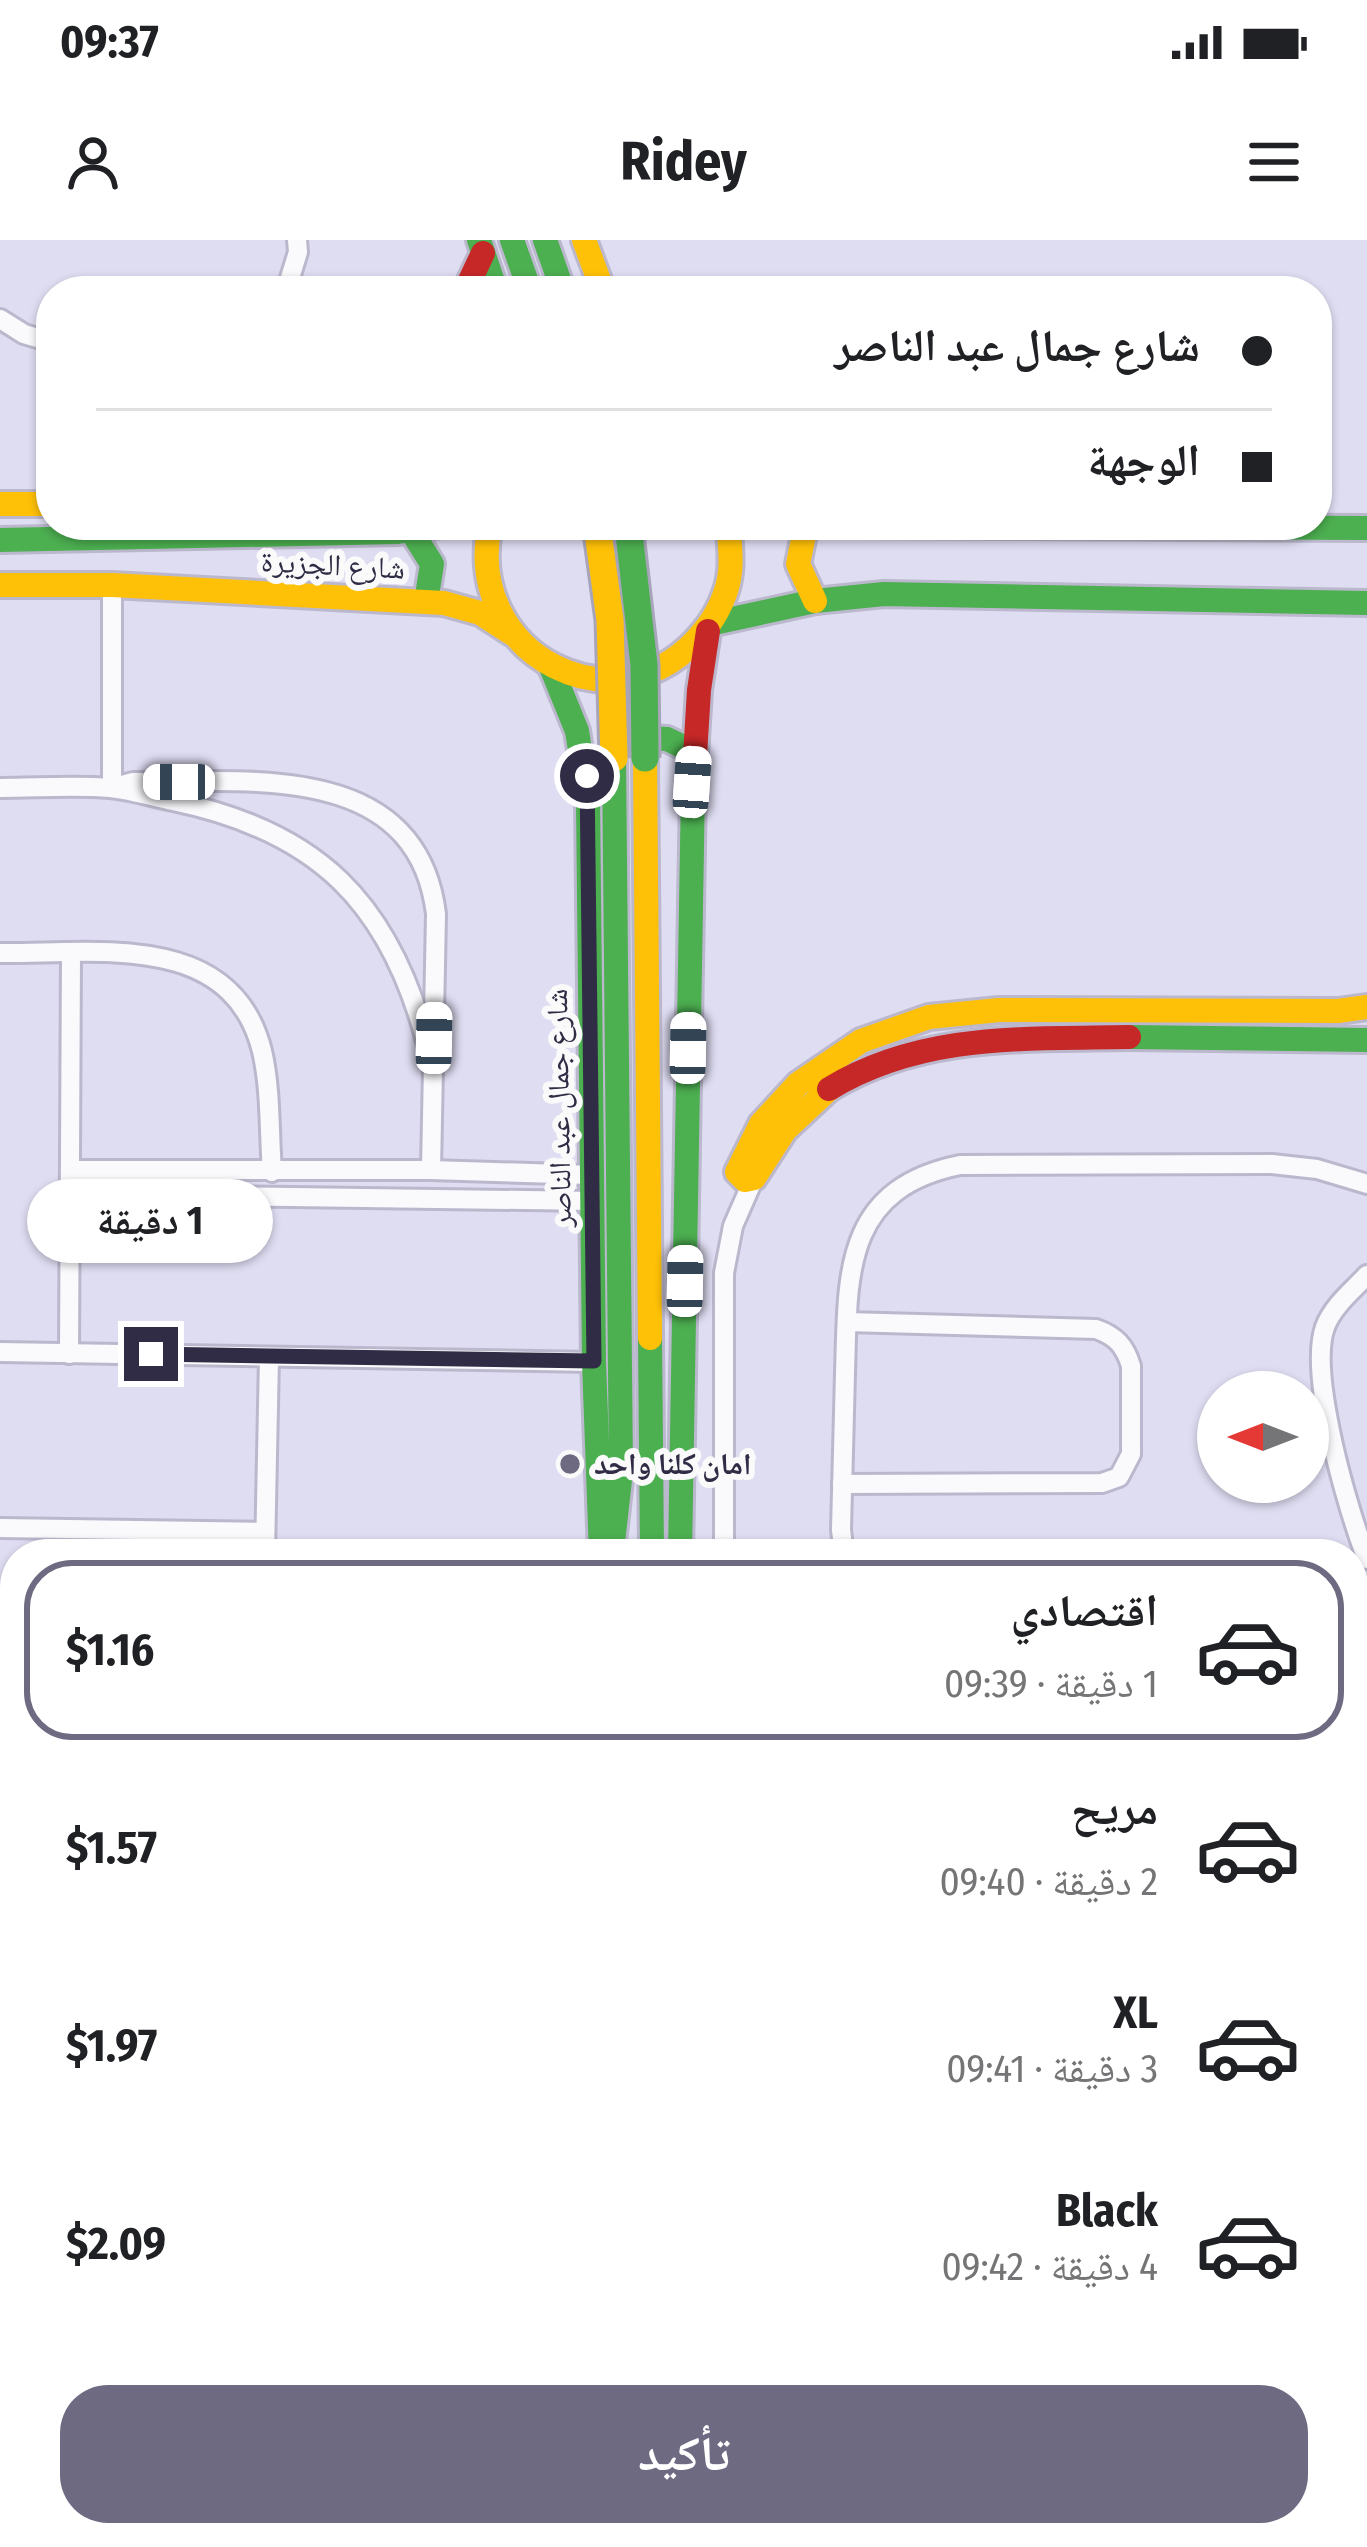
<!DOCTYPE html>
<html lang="ar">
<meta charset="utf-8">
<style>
:root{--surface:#fff;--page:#f2f2f2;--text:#202124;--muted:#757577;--line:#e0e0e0;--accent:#6d6a82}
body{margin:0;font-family:"Fira Sans Condensed","Noto Naskh Arabic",sans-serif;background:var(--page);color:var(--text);direction:rtl;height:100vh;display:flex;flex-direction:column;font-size:45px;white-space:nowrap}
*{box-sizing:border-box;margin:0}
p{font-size:39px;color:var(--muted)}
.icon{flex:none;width:66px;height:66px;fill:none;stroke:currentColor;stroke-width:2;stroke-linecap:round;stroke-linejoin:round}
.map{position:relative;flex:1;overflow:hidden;direction:ltr}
.details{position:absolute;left:0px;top:1299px;width:1368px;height:1008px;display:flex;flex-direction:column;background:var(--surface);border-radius:48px 48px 0 0;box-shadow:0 3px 9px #0004;direction:rtl}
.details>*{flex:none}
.top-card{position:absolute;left:36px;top:36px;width:1296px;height:264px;border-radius:48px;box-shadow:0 3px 9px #0004;direction:rtl;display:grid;align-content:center;height:264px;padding:0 60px;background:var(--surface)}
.needle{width:78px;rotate:270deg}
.controls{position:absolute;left:1197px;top:1131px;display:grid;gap:24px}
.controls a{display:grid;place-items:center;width:132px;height:132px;border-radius:50%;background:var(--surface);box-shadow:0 3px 9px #0004;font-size:60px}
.end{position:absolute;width:54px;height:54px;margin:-27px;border:15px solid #302c45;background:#fff;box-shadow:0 0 0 6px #fff}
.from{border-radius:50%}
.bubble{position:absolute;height:84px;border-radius:42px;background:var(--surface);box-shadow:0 3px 9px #0004;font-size:39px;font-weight:700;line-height:84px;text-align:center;direction:rtl}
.car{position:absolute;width:36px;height:72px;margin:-36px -18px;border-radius:15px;box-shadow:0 0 9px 3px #0007;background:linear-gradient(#fff 24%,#345 0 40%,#fff 0 76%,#345 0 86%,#fff 0)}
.top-card b{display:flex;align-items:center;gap:42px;height:114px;font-size:45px}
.top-card b+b{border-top:3px solid var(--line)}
.top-card i{width:30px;height:30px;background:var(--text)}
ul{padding:21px 0 0;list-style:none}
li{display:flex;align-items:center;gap:36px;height:180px;margin:0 24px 18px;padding:0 36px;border:6px solid transparent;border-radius:48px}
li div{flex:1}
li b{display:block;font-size:45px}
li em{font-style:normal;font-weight:700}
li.current{border-color:var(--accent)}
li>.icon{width:108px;height:108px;stroke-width:1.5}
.button{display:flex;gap:24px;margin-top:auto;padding:24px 60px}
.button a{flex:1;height:138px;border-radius:48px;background:var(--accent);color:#fff;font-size:48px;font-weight:700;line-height:138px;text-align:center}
.status{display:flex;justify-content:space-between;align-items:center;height:84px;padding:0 60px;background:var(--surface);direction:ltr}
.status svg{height:33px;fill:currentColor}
header{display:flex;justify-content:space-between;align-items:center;height:156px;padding:0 60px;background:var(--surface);font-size:54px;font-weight:700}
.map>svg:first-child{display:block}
.building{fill:#847992}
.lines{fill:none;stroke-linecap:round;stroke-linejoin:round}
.street-casing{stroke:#bbb8cd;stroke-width:24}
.fast-casing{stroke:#bbb8cd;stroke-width:30}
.slow-casing{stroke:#bbb8cd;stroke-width:30}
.jam-casing{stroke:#bbb8cd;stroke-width:30}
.street{stroke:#fafafd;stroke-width:18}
.fast{stroke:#4caf50;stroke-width:24}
.slow{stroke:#ffc107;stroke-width:24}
.jam{stroke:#c62828;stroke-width:24}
.fast-bridge-casing{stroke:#a8a5ba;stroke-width:33;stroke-linecap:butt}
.slow-bridge-casing{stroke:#a8a5ba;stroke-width:33;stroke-linecap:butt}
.fast-bridge{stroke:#4caf50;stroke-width:27}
.slow-bridge{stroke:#ffc107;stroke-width:27}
.route{stroke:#302c45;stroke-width:15}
.poi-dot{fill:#6d6a82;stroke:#fafafa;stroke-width:4.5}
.labels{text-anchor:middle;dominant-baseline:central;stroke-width:12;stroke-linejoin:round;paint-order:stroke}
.street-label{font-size:30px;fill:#302c45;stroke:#fafafa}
.poi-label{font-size:30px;font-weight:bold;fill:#302c45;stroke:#fafafa;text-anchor:start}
</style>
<div class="status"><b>09:37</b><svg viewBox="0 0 49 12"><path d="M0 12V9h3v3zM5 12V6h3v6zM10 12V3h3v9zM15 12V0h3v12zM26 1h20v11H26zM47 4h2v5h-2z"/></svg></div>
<header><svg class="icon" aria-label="menu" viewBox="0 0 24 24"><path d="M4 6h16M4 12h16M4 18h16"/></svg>Ridey<svg class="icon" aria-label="person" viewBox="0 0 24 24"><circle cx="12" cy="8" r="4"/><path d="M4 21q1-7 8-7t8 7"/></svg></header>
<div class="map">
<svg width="1367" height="2307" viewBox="0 0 1367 2307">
<rect width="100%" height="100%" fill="#dfddf2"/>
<rect class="building" x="449" y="2292" width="44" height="14"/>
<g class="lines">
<g class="street-casing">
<g id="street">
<polyline points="286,51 298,12 297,0"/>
<polyline points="0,79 24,94 51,102"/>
<polyline points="112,345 112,548"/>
<path d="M0,548C36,548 74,545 110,548C131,550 153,557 173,561C318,591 390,663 427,805"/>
<path d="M112,548L133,542C247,542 417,520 436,674L431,930"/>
<path d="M0,713C95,714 232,690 262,811C271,849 269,892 272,932"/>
<polyline points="70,930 431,930 593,935"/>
<polyline points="70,954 593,961"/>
<path d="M1367,1035C1352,1051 1333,1066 1325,1087C1308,1134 1348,1271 1367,1319"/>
<polyline points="0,1112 594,1122"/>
<polyline points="69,1114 71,714"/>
<path d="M842,1244L1102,1243L1119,1237L1131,1214V1126C1125,1106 1116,1096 1096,1089L847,1082"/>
<polyline points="0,1288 265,1292"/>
<polyline points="265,1314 269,1117"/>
<polyline points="724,1314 724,1033 733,986 754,938"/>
<path d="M844,1314L841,1290C842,1238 844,1185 845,1133C848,1036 842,949 960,925L1272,924L1317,929L1367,944"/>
<polyline points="1353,1790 1367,1789"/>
<polyline points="0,1891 15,1892"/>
<polyline points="0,1918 15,1918"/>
<polyline points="1353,1966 1367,1956"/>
<polyline points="1353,2116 1367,2116"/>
<polyline points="1353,2278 1367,2278"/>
<polyline points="0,2283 10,2307"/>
<polyline points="19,2292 50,2307"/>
<polyline points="837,2292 838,2307"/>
<polyline points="1027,2292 1041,2307"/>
<polyline points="1107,2292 1117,2299 1121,2307"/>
<polyline points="1307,2292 1308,2307"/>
<polyline points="261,2307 261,2292"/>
<polyline points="419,2307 419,2292"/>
<polyline points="728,2307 728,2292"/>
</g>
</g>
<g class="fast-casing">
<g id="fast">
<polyline points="479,0 496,51"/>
<polyline points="512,0 530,51"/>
<polyline points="545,0 563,51"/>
<polyline points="869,285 1367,288"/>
<polyline points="412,292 432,324 426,362"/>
<polyline points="0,300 398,292 441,285"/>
<polyline points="714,383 815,361 884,354 1367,363"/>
<polyline points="551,427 577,491 588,560 594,1122 601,1314"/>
<polyline points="624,497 667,499 694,512"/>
<polyline points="1129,797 1367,800"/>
<polyline points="650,1098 652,1314"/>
<polyline points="612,1311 621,1231 614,518"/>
<polyline points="680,1314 693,549"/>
<polyline points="0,1526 15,1517"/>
<polyline points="1353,1612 1367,1606"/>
<polyline points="1353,1644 1367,1639"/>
<polyline points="669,2292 669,2307"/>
</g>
</g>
<g class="slow-casing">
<g id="slow">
<polyline points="584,0 603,51"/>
<polyline points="0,264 51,264"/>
<path d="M490,285C462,415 619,497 704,391C717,375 728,353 730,332C732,317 729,300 729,285"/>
<polyline points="806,285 798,324 815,361"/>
<polyline points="0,345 112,345 444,363 480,373 511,393"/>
<polyline points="645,518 650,1098"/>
<polyline points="829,849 785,890 754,938 745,940 737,932 761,884 798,844 861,801 929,777 999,770 1338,771 1367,767"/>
<polyline points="0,1449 15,1449"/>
</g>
</g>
<g class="jam-casing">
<g id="jam">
<polyline points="465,51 483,13"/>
<polyline points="693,549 699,450 708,391"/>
<path d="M829,849C921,793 1024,799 1129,797"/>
<polyline points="596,2307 597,2292"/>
</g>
</g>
<use href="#street" class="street"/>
<use href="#fast" class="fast"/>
<use href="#slow" class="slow"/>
<use href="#jam" class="jam"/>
<g class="fast-bridge-casing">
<polyline id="fast-bridge" points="628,285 644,425 645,518"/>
</g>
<g class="slow-bridge-casing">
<polyline id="slow-bridge" points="597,285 610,380 614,518"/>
</g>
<use href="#fast-bridge" class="fast-bridge"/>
<use href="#slow-bridge" class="slow-bridge"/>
</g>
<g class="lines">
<polyline class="route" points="151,1114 594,1121 587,536"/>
</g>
<circle class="poi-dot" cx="570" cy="1224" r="12"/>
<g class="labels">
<g class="street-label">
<text transform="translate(333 325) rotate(3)">شارع الجزيرة</text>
<text transform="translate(559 868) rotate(-91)">شارع جمال عبد الناصر</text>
</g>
<g class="poi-label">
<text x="594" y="1224">امان كلنا واحد</text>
</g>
</g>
</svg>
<div class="controls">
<a><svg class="needle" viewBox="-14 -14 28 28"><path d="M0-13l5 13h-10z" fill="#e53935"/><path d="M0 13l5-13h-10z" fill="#757577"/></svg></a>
</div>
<i class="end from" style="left:587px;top:536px"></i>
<i class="end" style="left:151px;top:1114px"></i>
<div class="bubble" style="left:27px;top:939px;width:246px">1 دقيقة</div>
<i class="car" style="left:179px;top:542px;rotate:270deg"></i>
<i class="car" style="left:692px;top:542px;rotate:4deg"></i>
<i class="car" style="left:434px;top:798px;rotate:1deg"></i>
<i class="car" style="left:688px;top:808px;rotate:1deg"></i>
<i class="car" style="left:685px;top:1041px;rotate:1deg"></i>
<div class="top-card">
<b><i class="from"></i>شارع جمال عبد الناصر</b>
<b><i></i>الوجهة</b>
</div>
<section class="details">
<ul>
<li class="current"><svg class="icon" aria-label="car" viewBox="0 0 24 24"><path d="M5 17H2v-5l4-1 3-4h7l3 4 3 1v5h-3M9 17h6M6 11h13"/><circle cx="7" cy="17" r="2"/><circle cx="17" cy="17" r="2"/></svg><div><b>اقتصادي</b><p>1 دقيقة · 09:39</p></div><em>$1.16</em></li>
<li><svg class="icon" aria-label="car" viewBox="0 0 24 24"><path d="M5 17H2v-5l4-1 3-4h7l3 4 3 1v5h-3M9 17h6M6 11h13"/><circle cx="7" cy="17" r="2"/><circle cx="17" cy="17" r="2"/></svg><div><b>مريح</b><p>2 دقيقة · 09:40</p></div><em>$1.57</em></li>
<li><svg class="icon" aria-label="car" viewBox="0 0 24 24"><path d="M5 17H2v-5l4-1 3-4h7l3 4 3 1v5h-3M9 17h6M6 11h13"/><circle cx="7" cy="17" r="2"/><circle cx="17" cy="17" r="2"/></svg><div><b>XL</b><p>3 دقيقة · 09:41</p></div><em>$1.97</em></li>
<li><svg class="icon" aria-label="car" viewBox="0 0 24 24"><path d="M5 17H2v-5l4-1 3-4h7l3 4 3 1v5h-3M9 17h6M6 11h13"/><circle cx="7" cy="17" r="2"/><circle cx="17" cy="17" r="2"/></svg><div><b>Black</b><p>4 دقيقة · 09:42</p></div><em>$2.09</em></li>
</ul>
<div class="button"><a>تأكيد</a></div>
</section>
</div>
